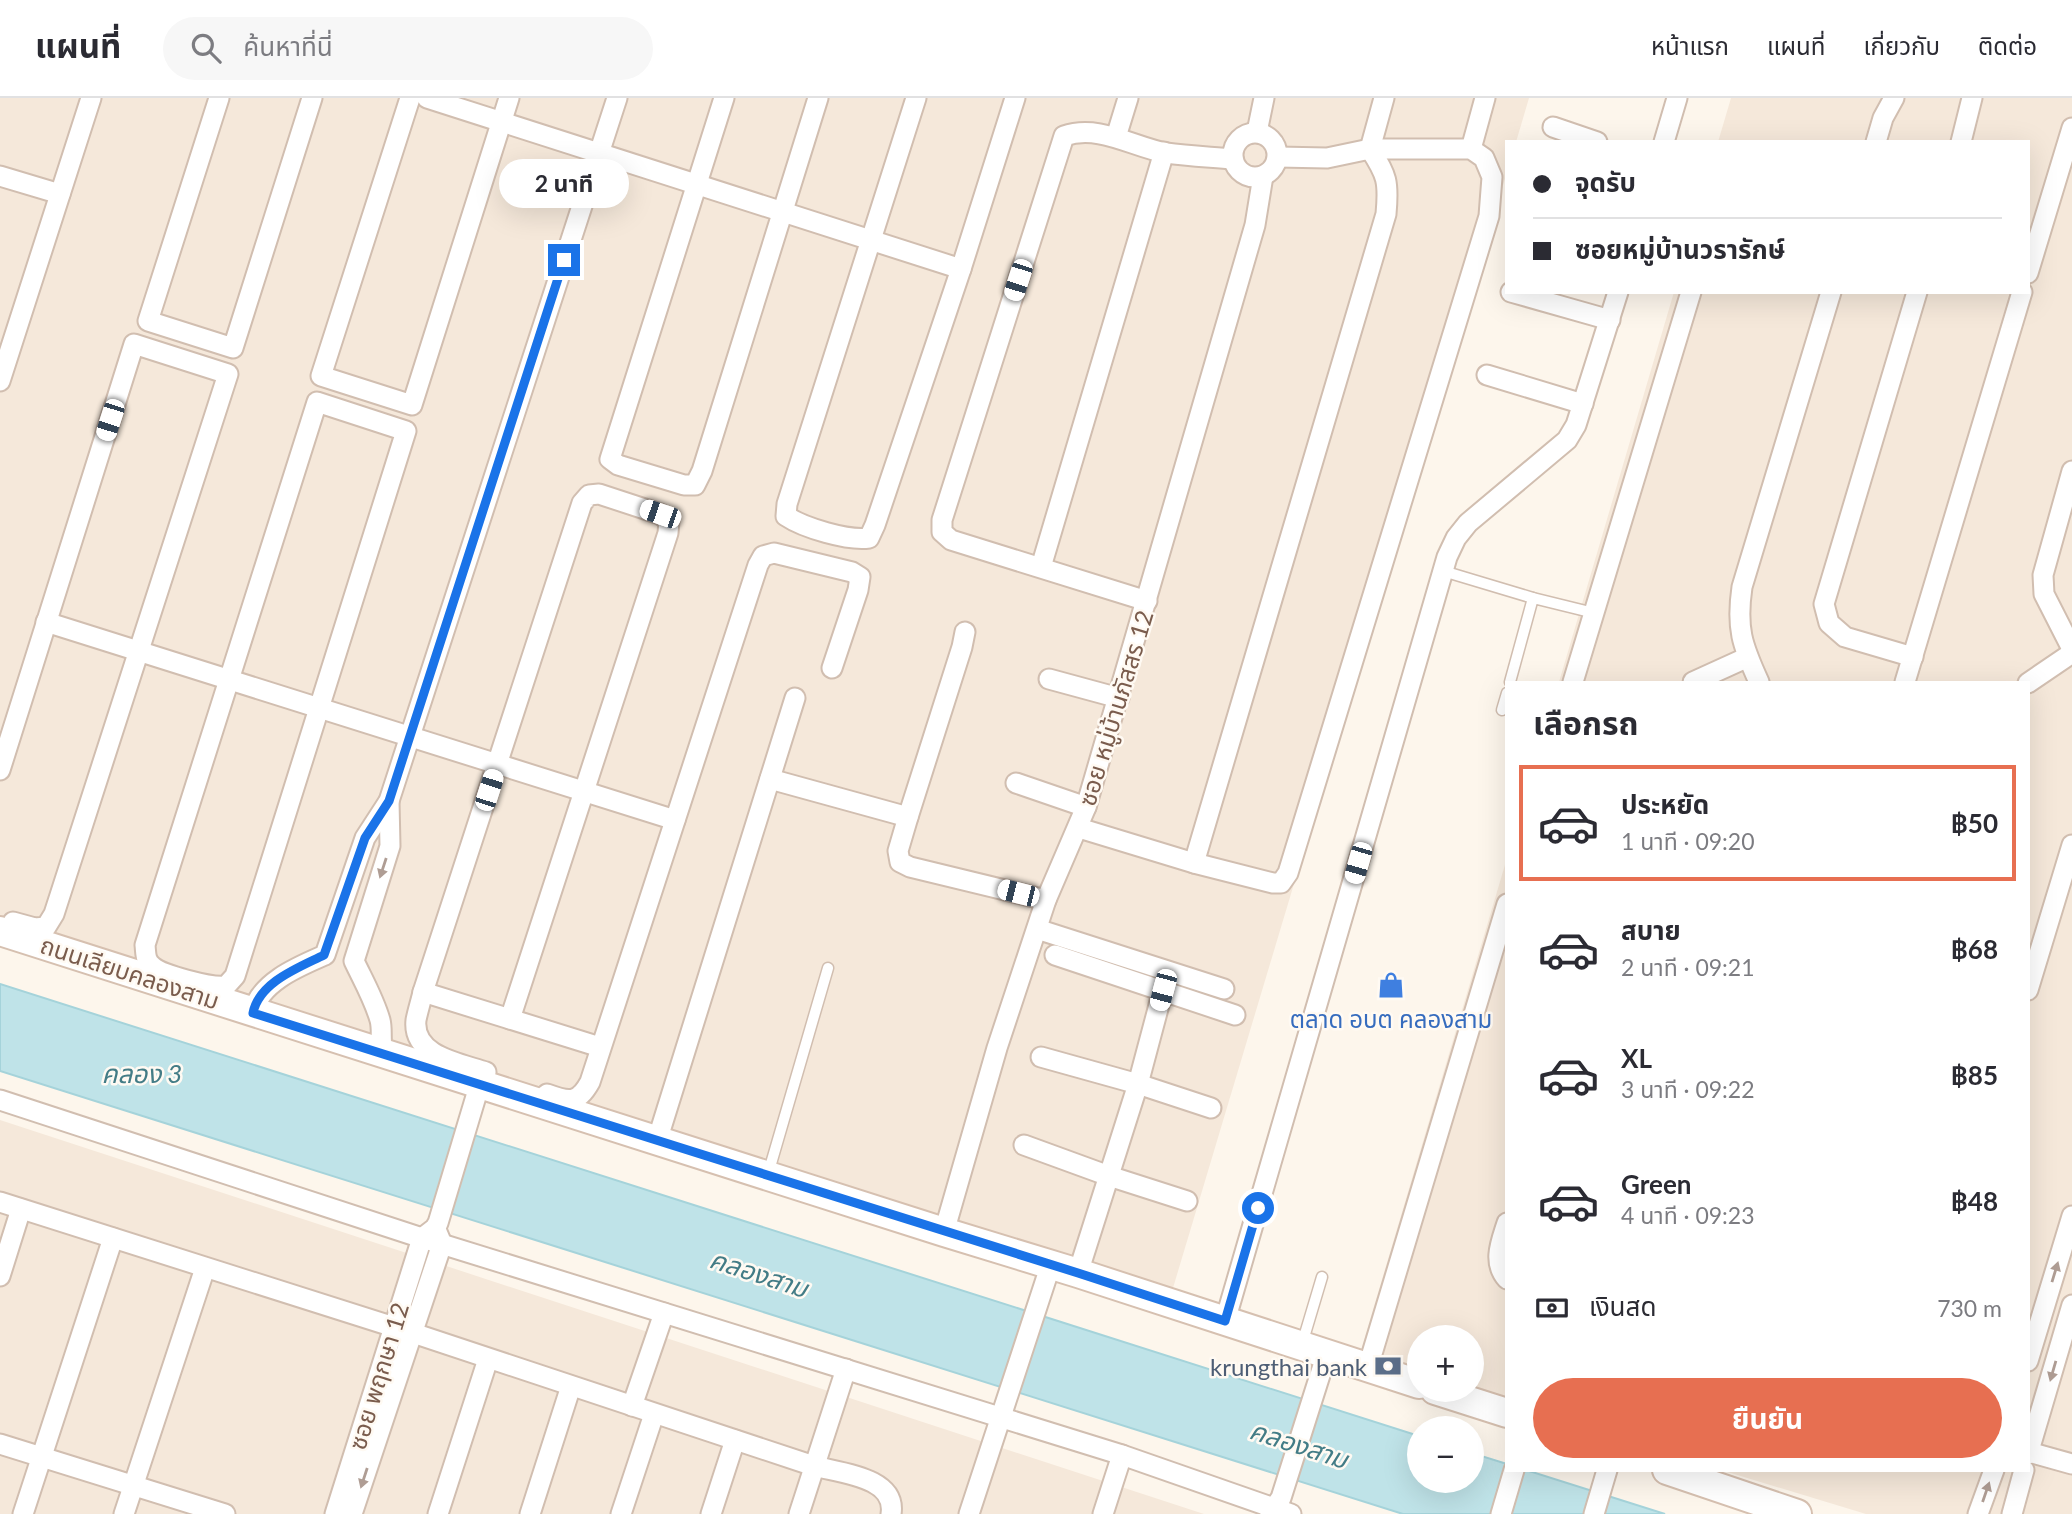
<!DOCTYPE html>
<html lang="th">
<meta charset="utf-8">
<style>
:root{--surface:#fff;--page:#f7f7f7;--text:#2b2b33;--muted:#7c7c81;--line:#e1e1e2;--accent:#e76f51}
body{margin:0;font-family:Lato,"Noto Sans Thai",sans-serif;background:var(--page);color:var(--text);height:100vh;display:flex;flex-direction:column;font-size:26px;white-space:nowrap}
*{box-sizing:border-box;margin:0}
p{font-size:23px;color:var(--muted)}
.icon{flex:none;width:38px;height:38px;fill:none;stroke:currentColor;stroke-width:2;stroke-linecap:round;stroke-linejoin:round}
.map{position:relative;flex:1;overflow:hidden}
.drawer{position:absolute;left:1505px;top:583px;width:525px;height:791px;display:flex;flex-direction:column;background:var(--surface);border-radius:0px;box-shadow:0 7px 28px #0002}
.drawer>*{flex:none}
.hud{position:absolute;left:1505px;top:42px;width:525px;height:154px;border-radius:0px;box-shadow:0 7px 28px #0002;display:grid;align-content:center;height:154px;padding:0 28px;background:var(--surface)}
.fabs{position:absolute;left:1407px;top:1227px;display:grid;gap:14px}
.fabs a{display:grid;place-items:center;width:77px;height:77px;border-radius:50%;background:var(--surface);box-shadow:0 7px 28px #0002;font-size:35px}
.end{position:absolute;width:32px;height:32px;margin:-16px;border:9px solid #1a73e8;background:#fff;box-shadow:0 0 0 4px #fff}
.from{border-radius:50%}
.bubble{position:absolute;height:49px;border-radius:24px;background:var(--surface);box-shadow:0 7px 28px #0002;font-size:23px;font-weight:700;line-height:49px;text-align:center}
.car{position:absolute;width:21px;height:42px;margin:-21px -10px;border-radius:9px;box-shadow:0 0 5px 2px #0007;background:linear-gradient(#fff 24%,#345 0 40%,#fff 0 76%,#345 0 86%,#fff 0)}
.hud b{display:flex;align-items:center;gap:24px;height:66px;font-size:26px}
.hud b+b{border-top:2px solid var(--line)}
.hud i{width:18px;height:18px;background:var(--text)}
ul{padding:0;list-style:none}
li{display:flex;align-items:center;gap:21px;height:116px;margin:0 14px 10px;padding:0 14px;border:4px solid transparent;border-radius:0px}
li div{flex:1}
li b{display:block;font-size:26px}
li em{font-style:normal;font-weight:700}
li.active{border-color:var(--accent)}
li>.icon{width:63px;height:63px;stroke-width:1.5}
h2{padding:0 28px;font-size:32px;line-height:84px}
.pay{display:flex;align-items:center;gap:18px;height:77px;padding:0 28px;font-size:26px}
.pay p{margin-inline-start:auto}
.action{display:flex;gap:14px;margin-top:auto;padding:14px 28px}
.action a{flex:1;height:80px;border-radius:42px;background:var(--accent);color:#fff;font-size:28px;font-weight:700;line-height:80px;text-align:center}
header{display:flex;align-items:center;gap:42px;box-sizing:border-box;height:98px;padding:0 35px;background:var(--surface);border-bottom:2px solid var(--line)}
header strong{font-size:33px}
nav{display:flex;gap:38px;margin-inline-start:auto;font-size:24px}
.search{width:490px;height:63px;background:var(--page);display:flex;align-items:center;gap:18px;box-sizing:border-box;padding:0 24px;border-radius:38px;color:var(--muted);font-size:26px}
.map>svg:first-child{display:block}
.residential{fill:#f5e8da}
.water{fill:#bfe3e8;stroke:#a5d3da;stroke-width:2}
.lines{fill:none;stroke-linecap:round;stroke-linejoin:round}
.lane-casing{stroke:#d1beb0;stroke-width:13}
.street-casing{stroke:#d1beb0;stroke-width:23}
.secondary-casing{stroke:#d6c0b0;stroke-width:32}
.lane{stroke:#fff;stroke-width:10}
.street{stroke:#fff;stroke-width:19}
.secondary{stroke:#fff;stroke-width:28}
.oneway{fill:#af9d94}
.route{stroke:#1a73e8;stroke-width:9}
.labels{text-anchor:middle;dominant-baseline:central;stroke-width:5;stroke-linejoin:round;paint-order:stroke}
.street-label{font-size:24px;fill:#7a5c4d;stroke:#fffaf3}
.shop-label{font-size:24px;fill:#366cbe;stroke:#fffaf3}
.service-label{font-size:24px;fill:#4e5e75;stroke:#fffaf3;text-anchor:end}
.water-label{font-size:26px;font-style:italic;fill:#437c86;stroke:#fffaf3}
</style>
<header>
<strong>แผนที่</strong>
<div class="search"><svg class="icon" aria-label="search" viewBox="0 0 24 24"><circle cx="10" cy="10" r="6"/><path d="M15 15l6 6"/></svg>ค้นหาที่นี่</div>
<nav><a>หน้าแรก</a><a>แผนที่</a><a>เกี่ยวกับ</a><a>ติดต่อ</a></nav>
</header>
<div class="map">
<svg width="2072" height="1416" viewBox="0 0 2072 1416">
<rect width="100%" height="100%" fill="#fdf6ec"/>
<g class="residential">
<polygon points="0,0 1529,0 1516,44 1507,44 1507,74 1170,1200 0,830"/>
<polygon points="1731,0 2072,0 2072,1416 1866,1416 1721,1372 2028,1372 2028,584 1559,584 1674,194 2028,194 2028,44 1718,44"/>
<polygon points="1507,760 1507,1310 1472,1292 1472,1239 1419,1239 1419,1284 1357,1266"/>
<polygon points="0,1022 1204,1416 0,1416"/>
</g>
<polygon class="water" points="0,886 1419,1338 1419,1382 1472,1382 1472,1355 1507,1366 1507,1372 1526,1372 1665,1416 1403,1416 0,973"/>
<g class="lines">
<g class="lane-casing">
<g id="lane">
<polyline points="1443,473 1533,500"/>
<polyline points="1510,584 1533,500 1594,515"/>
<polyline points="1502,612 1507,595"/>
<polyline points="768,1076 828,870"/>
<polyline points="1302,1246 1322,1179"/>
</g>
</g>
<g class="street-casing">
<g id="street">
<polyline points="219,0 148,223 233,250 312,0"/>
<polyline points="410,0 321,278 412,307 509,0"/>
<polyline points="427,0 961,171"/>
<polyline points="724,0 610,361 618,367 684,387 695,387 702,373 818,0"/>
<path d="M916,0L787,406L786,418C804,430 848,443 869,440L875,427L961,171L1015,0"/>
<polyline points="1553,29 1597,44"/>
<polyline points="1257,34 1264,0"/>
<circle cx="1255" cy="57" r="22"/>
<polyline points="1116,39 1128,0"/>
<polyline points="1664,44 1677,0"/>
<polyline points="1876,44 1883,20 1894,0"/>
<polyline points="1961,44 1972,0"/>
<polyline points="1471,51 1485,0"/>
<polyline points="0,78 60,96"/>
<polyline points="2028,175 2072,30"/>
<polyline points="1511,194 1610,222"/>
<polyline points="1487,277 1583,306"/>
<polyline points="0,283 91,0"/>
<path d="M317,304L406,333L235,878L226,888C212,890 161,877 152,868C145,862 146,856 145,847Z"/>
<polyline points="2072,373 2043,477 2044,496 2072,551"/>
<polyline points="1041,469 1164,54"/>
<path d="M1147,503L951,442L942,434V422L1064,38C1099,26 1133,49 1166,55C1188,58 1211,59 1233,61"/>
<polyline points="46,524 675,722"/>
<polyline points="965,534 962,549 908,719 898,753 900,764 910,769 1046,802"/>
<polyline points="1913,559 1845,539 1829,525 1824,506 1917,194"/>
<polyline points="1049,581 1119,600"/>
<polyline points="1573,584 1691,194"/>
<polyline points="1693,584 1748,559"/>
<path d="M1759,584C1742,547 1736,530 1742,489L1831,194"/>
<polyline points="1905,584 2022,194"/>
<polyline points="2028,585 2072,555"/>
<polyline points="0,672 134,246 228,276 54,816 46,829 35,830 13,824"/>
<polyline points="770,681 908,719"/>
<polyline points="1016,685 1086,709"/>
<polyline points="1079,730 1194,765 1273,785 1281,785 1288,775 1489,118 1492,79 1484,60 1471,51 1370,51 1327,60 1278,59"/>
<path d="M1194,765L1386,116C1389,84 1387,77 1370,51L1384,0"/>
<polyline points="1037,831 1224,891"/>
<polyline points="1055,857 1235,917"/>
<polyline points="2028,892 2072,747"/>
<polyline points="423,894 600,949"/>
<path d="M253,915C259,884 300,868 325,857L365,740L389,703L617,0"/>
<path d="M384,956C379,945 383,933 380,922C374,901 363,882 354,863L390,748L389,703"/>
<polyline points="1041,959 1138,986 1211,1010"/>
<path d="M486,974C459,965 412,958 416,922C418,912 421,903 423,894L582,405L589,397L599,396L660,416L669,423L668,435L510,921"/>
<path d="M547,996C569,1004 578,1006 590,984L758,467L763,458L774,455L852,474L860,479L858,492L832,570"/>
<polyline points="0,1002 422,1140 1122,1357 1291,1416"/>
<polyline points="657,1043 795,600"/>
<polyline points="1024,1047 1109,1078 1187,1103"/>
<path d="M0,1104L413,1235L814,1368C840,1375 897,1379 891,1416"/>
<path d="M1507,1125C1501,1144 1492,1164 1507,1181"/>
<polyline points="944,1134 997,950 1046,802 1086,709 1255,127 1263,78"/>
<polyline points="1078,1175 1138,986 1163,892"/>
<polyline points="0,1178 21,1111"/>
<polyline points="1225,1223 1447,459 1456,440 1468,425 1567,342 1576,327 1618,194"/>
<polyline points="2028,1263 2072,1118"/>
<polyline points="1368,1269 1507,806"/>
<polyline points="632,1308 664,1215"/>
<polyline points="0,1346 225,1416"/>
<polyline points="2029,1354 2072,1366"/>
<polyline points="2028,1356 2072,1207"/>
<polyline points="23,1416 113,1140"/>
<polyline points="124,1416 205,1170"/>
<polyline points="335,1416 422,1140 435,1130 438,1125 480,985"/>
<polyline points="352,1416 442,1146 437,1134"/>
<polyline points="438,1416 488,1261"/>
<polyline points="530,1416 571,1288"/>
<polyline points="621,1416 654,1316"/>
<polyline points="711,1416 735,1342"/>
<polyline points="799,1416 846,1271"/>
<polyline points="969,1416 1051,1166"/>
<polyline points="1103,1416 1122,1357"/>
<polyline points="1270,1416 1281,1400 1327,1255"/>
<polyline points="1501,1416 1514,1372"/>
<polyline points="1594,1416 1607,1372"/>
<polyline points="1978,1416 1994,1372"/>
<polyline points="2012,1416 2024,1372"/>
</g>
</g>
<g class="secondary-casing">
<g id="secondary">
<polyline points="0,833 944,1134 1078,1175 1419,1286"/>
<polyline points="1435,1292 1507,1315"/>
<polyline points="1667,1372 1797,1416"/>
</g>
</g>
<use href="#lane" class="lane"/>
<use href="#street" class="street"/>
<use href="#secondary" class="secondary"/>
</g>
<defs><path id="oneway-solid" d="M-6-.8H1V-3.2L6.5 0L1 3.2V.8H-6Z" transform="scale(1.75)"/></defs>
<g class="oneway">
<use href="#oneway-solid" transform="translate(383 770) rotate(108)"/>
<use href="#oneway-solid" transform="translate(2055 1174) rotate(-73)"/>
<use href="#oneway-solid" transform="translate(2053 1273) rotate(106)"/>
<use href="#oneway-solid" transform="translate(364 1380) rotate(108)"/>
<use href="#oneway-solid" transform="translate(1986 1394) rotate(-71)"/>
</g>
<g class="lines">
<path class="route" d="M564,162L389,703L365,740L324,857C300,869 259,884 253,915L1078,1175L1225,1223L1258,1110"/>
</g>
<defs>
<g id="shop-bare" transform="scale(2.1)"><path d="M-5-2.5h2.3a2.7 3.5 0 0 1 5.4 0H5L5.5 6h-11ZM-1.5-2.5h3a1.5 2.3 0 0 0-3 0Z" fill="#3f7fe0" stroke="#fffaf3" stroke-width="2.5" paint-order="stroke"/></g>
<g id="bank-bare" transform="scale(2.1)"><path d="M-6-4H6V4H-6ZM0-2.3a2.3 2.3 0 1 0 0 4.6a2.3 2.3 0 1 0 0-4.6Z" fill="#5c6f8a" stroke="#fffaf3" stroke-width="2.5" paint-order="stroke"/></g>
</defs>
<g fill-rule="evenodd">
<use href="#shop-bare" x="1391" y="887"/>
<use href="#bank-bare" x="1388" y="1268"/>
</g>
<g class="labels">
<g class="street-label">
<text transform="translate(1115 610) rotate(-73)">ซอย หมู่บ้านภัสสร 12</text>
<text transform="translate(130 874) rotate(18)">ถนนเลียบคลองสาม</text>
<text transform="translate(378 1278) rotate(-73)">ซอย พฤกษา 12</text>
</g>
<g class="shop-label">
<text x="1391" y="920">ตลาด อบต คลองสาม</text>
</g>
<g class="service-label">
<text x="1367" y="1268">krungthai bank</text>
</g>
<g class="water-label">
<text x="142" y="975">คลอง 3</text>
<text transform="translate(759 1175) rotate(18)">คลองสาม</text>
<text transform="translate(1299 1346) rotate(18)">คลองสาม</text>
</g>
</g>
</svg>
<div class="fabs">
<a>+</a>
<a>−</a>
</div>
<i class="end from" style="left:1258px;top:1110px"></i>
<i class="end" style="left:564px;top:162px"></i>
<div class="bubble" style="left:499px;top:61px;width:130px">2 นาที</div>
<i class="car" style="left:1018px;top:182px;rotate:198deg"></i>
<i class="car" style="left:110px;top:322px;rotate:198deg"></i>
<i class="car" style="left:660px;top:416px;rotate:289deg"></i>
<i class="car" style="left:489px;top:692px;rotate:18deg"></i>
<i class="car" style="left:1358px;top:765px;rotate:196deg"></i>
<i class="car" style="left:1018px;top:795px;rotate:284deg"></i>
<i class="car" style="left:1163px;top:892px;rotate:195deg"></i>
<div class="hud">
<b><i class="from"></i>จุดรับ</b>
<b><i></i>ซอยหมู่บ้านวรารักษ์</b>
</div>
<section class="drawer">
<h2>เลือกรถ</h2>
<ul>
<li class="active"><svg class="icon" aria-label="car" viewBox="0 0 24 24"><path d="M5 17H2v-5l4-1 3-4h7l3 4 3 1v5h-3M9 17h6M6 11h13"/><circle cx="7" cy="17" r="2"/><circle cx="17" cy="17" r="2"/></svg><div><b>ประหยัด</b><p>1 นาที · 09:20</p></div><em>฿50</em></li>
<li><svg class="icon" aria-label="car" viewBox="0 0 24 24"><path d="M5 17H2v-5l4-1 3-4h7l3 4 3 1v5h-3M9 17h6M6 11h13"/><circle cx="7" cy="17" r="2"/><circle cx="17" cy="17" r="2"/></svg><div><b>สบาย</b><p>2 นาที · 09:21</p></div><em>฿68</em></li>
<li><svg class="icon" aria-label="car" viewBox="0 0 24 24"><path d="M5 17H2v-5l4-1 3-4h7l3 4 3 1v5h-3M9 17h6M6 11h13"/><circle cx="7" cy="17" r="2"/><circle cx="17" cy="17" r="2"/></svg><div><b>XL</b><p>3 นาที · 09:22</p></div><em>฿85</em></li>
<li><svg class="icon" aria-label="car" viewBox="0 0 24 24"><path d="M5 17H2v-5l4-1 3-4h7l3 4 3 1v5h-3M9 17h6M6 11h13"/><circle cx="7" cy="17" r="2"/><circle cx="17" cy="17" r="2"/></svg><div><b>Green</b><p>4 นาที · 09:23</p></div><em>฿48</em></li>
</ul>
<div class="pay"><svg class="icon" aria-label="cash" viewBox="0 0 24 24"><path d="M3 7h18v10H3z"/><circle cx="12" cy="12" r="2"/></svg>เงินสด<p>730 m</p></div>
<div class="action"><a>ยืนยัน</a></div>
</section>
</div>
